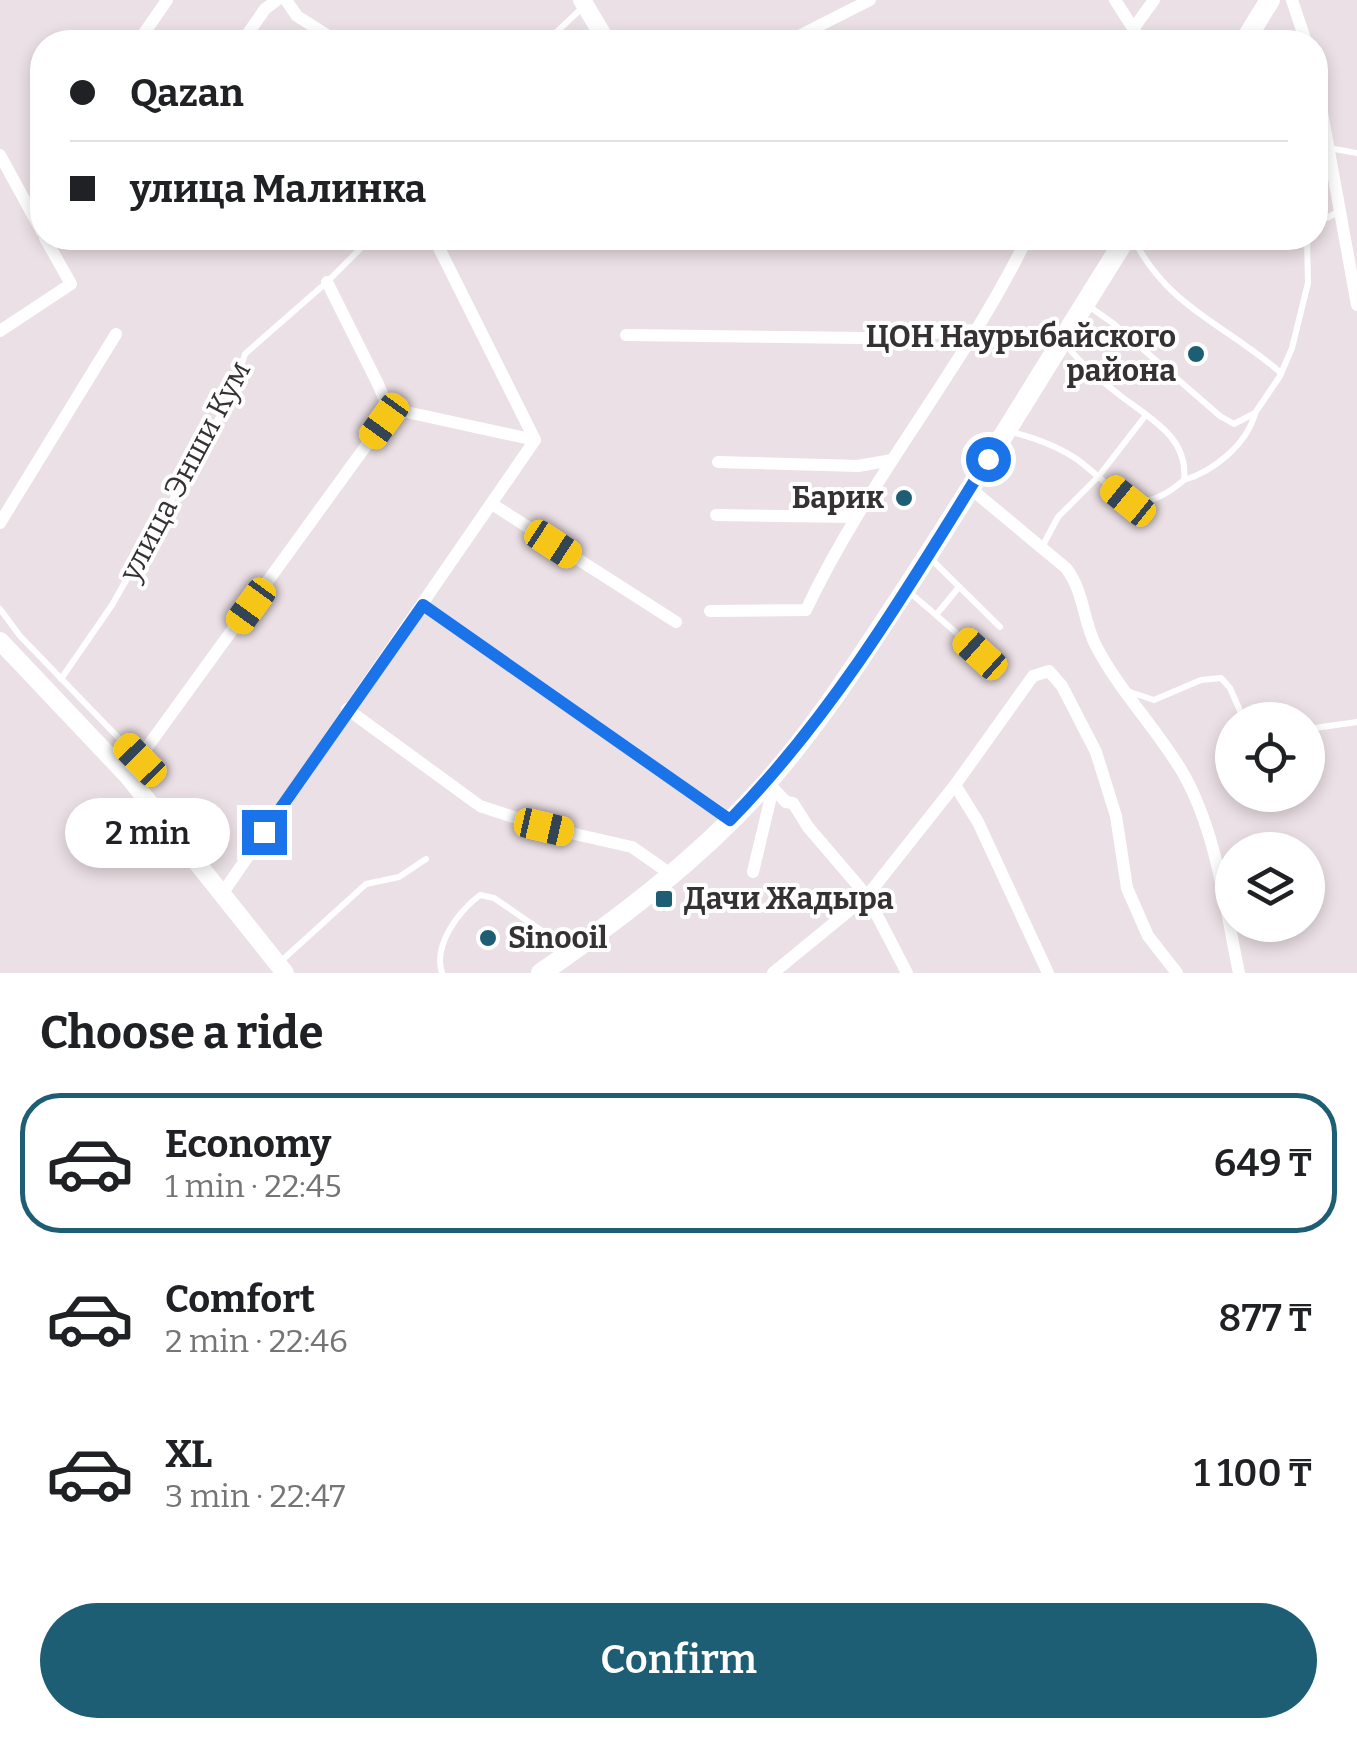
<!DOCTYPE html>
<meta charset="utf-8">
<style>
:root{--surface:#fff;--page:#f2f2f2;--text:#202124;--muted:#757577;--line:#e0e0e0;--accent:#1e5e74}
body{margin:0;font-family:Bitter,serif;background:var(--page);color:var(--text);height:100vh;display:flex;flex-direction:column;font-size:38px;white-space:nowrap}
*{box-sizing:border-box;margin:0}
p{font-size:32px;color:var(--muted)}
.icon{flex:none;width:55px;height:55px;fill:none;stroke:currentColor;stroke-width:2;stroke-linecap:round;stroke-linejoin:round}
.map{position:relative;height:973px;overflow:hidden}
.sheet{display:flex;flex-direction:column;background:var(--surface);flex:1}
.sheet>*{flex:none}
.hud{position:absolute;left:30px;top:30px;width:1298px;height:220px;border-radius:40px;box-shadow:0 5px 15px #0003;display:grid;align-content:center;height:220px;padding:0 40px;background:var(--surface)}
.tools{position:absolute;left:1215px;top:702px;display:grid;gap:20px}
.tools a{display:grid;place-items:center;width:110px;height:110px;border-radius:50%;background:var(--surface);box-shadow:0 5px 15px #0003;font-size:50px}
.end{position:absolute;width:45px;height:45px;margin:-22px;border:12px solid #1a73e8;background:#fff;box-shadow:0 0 0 5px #fff}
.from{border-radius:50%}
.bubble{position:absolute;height:70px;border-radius:35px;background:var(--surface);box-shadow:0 5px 15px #0003;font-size:32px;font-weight:600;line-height:70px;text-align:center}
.car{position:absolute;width:30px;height:60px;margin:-30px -15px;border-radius:12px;box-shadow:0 0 8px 2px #0007;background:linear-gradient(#f5c518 24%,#345 0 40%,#f5c518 0 76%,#345 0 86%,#f5c518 0)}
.hud b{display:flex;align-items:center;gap:35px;height:95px;font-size:38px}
.hud b+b{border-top:2px solid var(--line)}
.hud i{width:25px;height:25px;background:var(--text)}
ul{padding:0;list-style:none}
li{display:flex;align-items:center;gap:30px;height:140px;margin:0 20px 15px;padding:0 20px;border:5px solid transparent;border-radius:40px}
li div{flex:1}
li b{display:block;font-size:38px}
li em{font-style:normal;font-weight:600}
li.selected{border-color:var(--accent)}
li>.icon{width:90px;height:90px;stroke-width:1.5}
h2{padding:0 40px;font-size:45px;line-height:120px}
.primary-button{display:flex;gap:20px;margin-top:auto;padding:20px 40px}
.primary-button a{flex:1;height:115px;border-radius:60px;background:var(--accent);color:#fff;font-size:40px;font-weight:600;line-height:115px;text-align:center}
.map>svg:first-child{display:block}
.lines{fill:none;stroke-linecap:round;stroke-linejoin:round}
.service{stroke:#fff;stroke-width:6}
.minor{stroke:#fff;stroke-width:12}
.secondary{stroke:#fff;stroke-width:18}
.primary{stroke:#fff;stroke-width:20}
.route{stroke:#1a73e8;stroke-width:12}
.poi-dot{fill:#1e5e74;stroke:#fff;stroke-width:4}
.labels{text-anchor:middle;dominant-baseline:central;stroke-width:8;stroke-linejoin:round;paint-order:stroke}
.poi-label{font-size:30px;font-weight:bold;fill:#363234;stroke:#fff;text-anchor:end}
.street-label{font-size:30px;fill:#363234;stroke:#fff}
</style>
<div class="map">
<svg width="1357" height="973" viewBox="0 0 1357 973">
<rect width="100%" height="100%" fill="#ebe0e5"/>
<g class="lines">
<g class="service">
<polyline points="546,42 583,7"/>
<polyline points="1329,148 1357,153"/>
<polyline points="1315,224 1340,211"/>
<path d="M1133,238C1169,309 1224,323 1281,373"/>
<polyline points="1090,307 1114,324 1220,416 1234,424 1255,413 1280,376 1292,348 1308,283 1307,238"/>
<path d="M1012,432C1035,438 1058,446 1078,460C1120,492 1134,523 1184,480C1189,436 1147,417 1117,393C1098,378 1081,364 1066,345"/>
<path d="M1184,480C1214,471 1246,445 1255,414"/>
<polyline points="1042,547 1058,517 1098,477 1146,415"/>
<polyline points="929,557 1000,627"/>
<polyline points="908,591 936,615 959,587"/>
<polyline points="0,609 20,636 138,758"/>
<polyline points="936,615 979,653"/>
<polyline points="61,679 112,605 231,396 245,354 327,282 371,238"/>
<polyline points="1130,692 1154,700 1201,680 1221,678 1230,688 1244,720"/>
<polyline points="1308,729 1357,722"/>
<polyline points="279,963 366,884 399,877 426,859"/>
<path d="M442,973C433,945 458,912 480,895L494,898L567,948"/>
</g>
<g class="minor">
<polyline points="286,0 297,16 338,42"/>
<polyline points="1115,0 1142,42"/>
<polyline points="1292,0 1306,42"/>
<polyline points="1133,29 1154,0"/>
<polyline points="138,42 167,0"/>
<polyline points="242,42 265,9 277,0"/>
<polyline points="787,42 870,0"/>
<polyline points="1315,74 1357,305"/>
<polyline points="0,155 42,232"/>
<polyline points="0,331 71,284 45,238"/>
<polyline points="626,335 862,338 975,330"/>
<polyline points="388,408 535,440"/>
<polyline points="718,462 858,466 892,460"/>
<path d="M970,488L1066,568C1084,591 1083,621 1096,646C1120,692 1157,729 1183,773C1217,833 1225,907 1239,973"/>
<polyline points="492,504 676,622"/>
<polyline points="716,515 855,517"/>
<polyline points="0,523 116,334"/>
<polyline points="423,605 730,820"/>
<path d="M710,611L806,610C868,479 964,368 1027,238"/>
<polyline points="347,709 480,806 544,827 632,847 672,875"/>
<polyline points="127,775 384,421 388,408 378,384 327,282"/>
<polyline points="767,782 786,802 793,803 808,827 867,896 907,973"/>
<polyline points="955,785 978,822 1048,973"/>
<polyline points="753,872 773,788"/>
<polyline points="222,894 535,440 434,238"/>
<polyline points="773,973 867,896 955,785 1033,676 1049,671 1062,686 1096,752 1116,816 1127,888 1148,936 1177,973"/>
</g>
<g class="secondary">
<polyline points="582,0 607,42"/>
<polyline points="0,641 127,775 285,973"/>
</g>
<g class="primary">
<polyline points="1244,42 1270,0"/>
<path d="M541,973C620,918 697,860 762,788C818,726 862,656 908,586C983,471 1053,354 1126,238"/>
</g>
</g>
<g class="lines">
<path class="route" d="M264,832L423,605L730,820C834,714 910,585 988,459"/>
</g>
<g class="poi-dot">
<circle cx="1196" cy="354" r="10"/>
<circle cx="904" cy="498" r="10"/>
<rect x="654" y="889" width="20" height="20" rx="5"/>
<circle cx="488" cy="938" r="10"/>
</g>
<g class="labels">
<g class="poi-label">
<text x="1176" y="337">ЦОН Наурыбайского<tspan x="1176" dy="34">района</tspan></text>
<text x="884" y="498">Барик</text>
<text x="684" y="899" text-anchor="start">Дачи Жадыра</text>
<text x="508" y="938" text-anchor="start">Sinooil</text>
</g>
<g class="street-label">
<text transform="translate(185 471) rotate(-62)">улица Энши Кум</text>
</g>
</g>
</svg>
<div class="tools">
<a><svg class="icon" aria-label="locate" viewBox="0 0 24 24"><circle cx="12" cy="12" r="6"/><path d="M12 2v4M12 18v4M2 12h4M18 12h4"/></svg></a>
<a><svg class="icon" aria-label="layers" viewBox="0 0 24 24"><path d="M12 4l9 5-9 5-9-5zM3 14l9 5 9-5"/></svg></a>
</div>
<i class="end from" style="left:988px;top:459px"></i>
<i class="end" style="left:264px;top:832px"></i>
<div class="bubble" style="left:65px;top:798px;width:165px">2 min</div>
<i class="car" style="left:384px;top:421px;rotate:216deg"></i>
<i class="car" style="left:1128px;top:501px;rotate:309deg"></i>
<i class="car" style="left:553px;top:544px;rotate:123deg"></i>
<i class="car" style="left:251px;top:606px;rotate:216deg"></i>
<i class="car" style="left:980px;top:654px;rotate:312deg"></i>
<i class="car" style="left:140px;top:760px;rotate:316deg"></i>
<i class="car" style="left:544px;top:827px;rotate:103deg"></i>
<div class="hud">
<b><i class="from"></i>Qazan</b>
<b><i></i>улица Малинка</b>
</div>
</div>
<section class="sheet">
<h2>Choose a ride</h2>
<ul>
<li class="selected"><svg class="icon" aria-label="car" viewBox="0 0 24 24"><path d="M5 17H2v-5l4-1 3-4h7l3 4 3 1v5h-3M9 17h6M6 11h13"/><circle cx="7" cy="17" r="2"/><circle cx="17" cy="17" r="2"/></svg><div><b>Economy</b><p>1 min · 22:45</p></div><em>649 ₸</em></li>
<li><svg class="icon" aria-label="car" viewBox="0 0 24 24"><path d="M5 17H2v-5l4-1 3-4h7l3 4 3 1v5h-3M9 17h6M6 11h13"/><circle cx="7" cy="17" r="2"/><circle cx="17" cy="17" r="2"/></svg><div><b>Comfort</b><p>2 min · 22:46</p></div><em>877 ₸</em></li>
<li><svg class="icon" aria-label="car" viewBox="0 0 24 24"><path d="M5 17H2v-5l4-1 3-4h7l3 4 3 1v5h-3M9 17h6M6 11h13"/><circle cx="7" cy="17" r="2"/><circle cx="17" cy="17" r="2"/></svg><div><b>XL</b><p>3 min · 22:47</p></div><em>1 100 ₸</em></li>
</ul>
<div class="primary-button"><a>Confirm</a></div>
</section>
